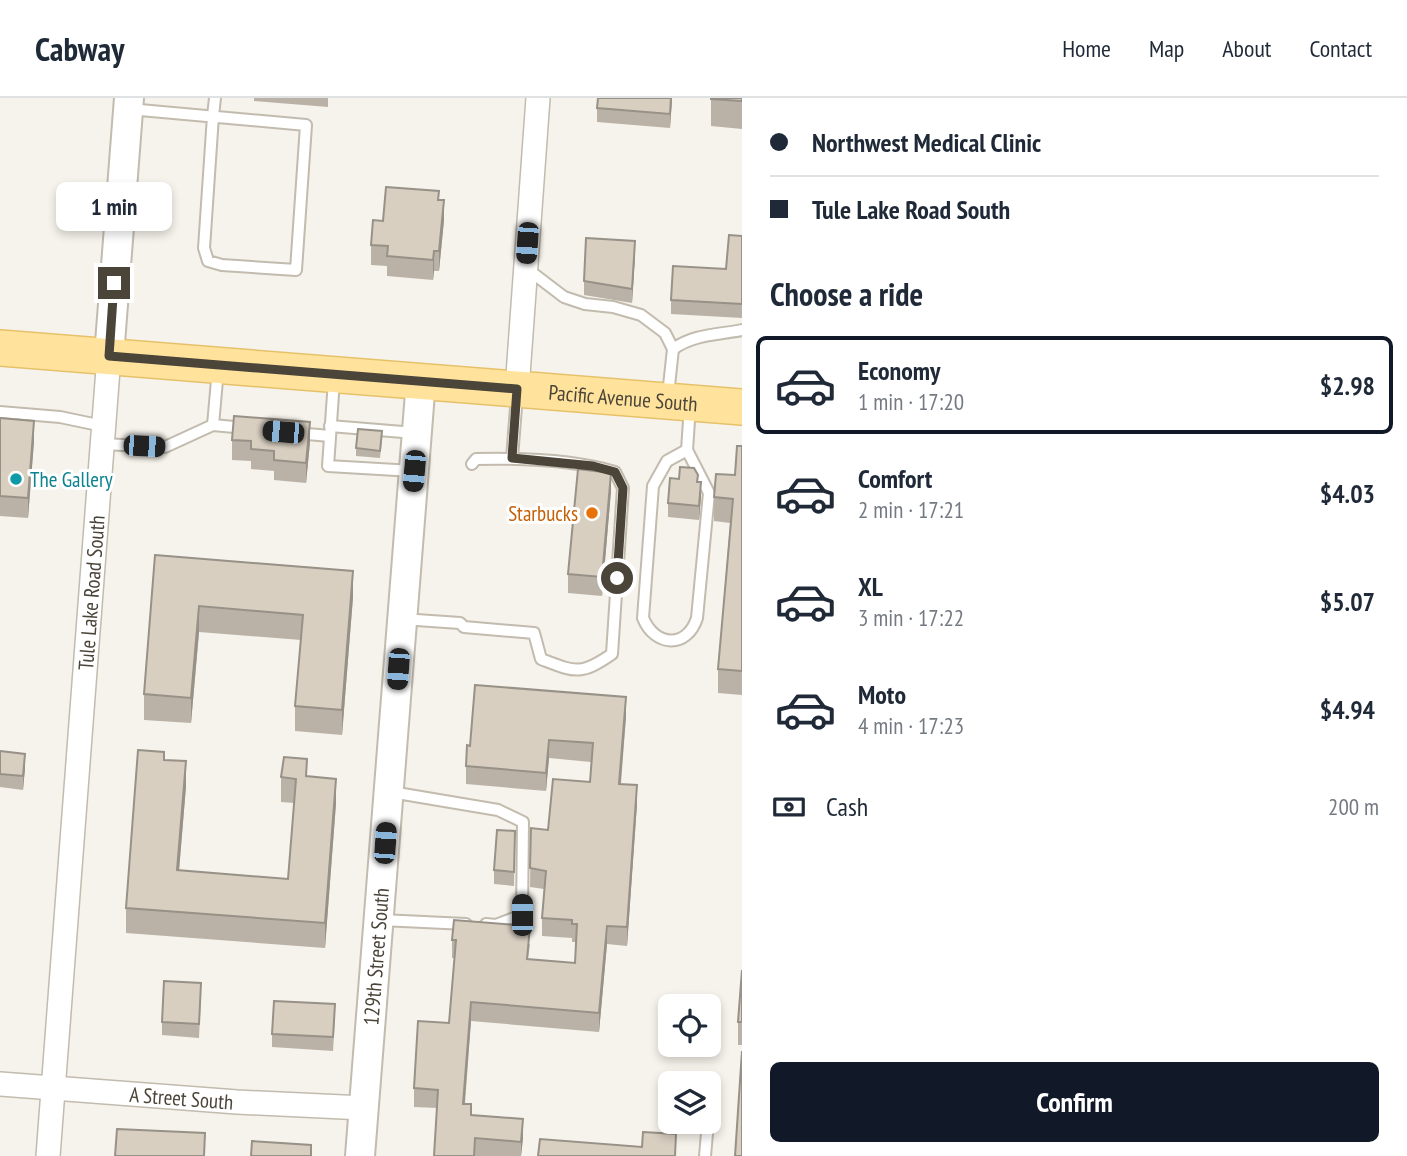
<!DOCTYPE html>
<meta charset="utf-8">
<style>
:root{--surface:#fff;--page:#f6f6f7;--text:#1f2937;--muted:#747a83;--line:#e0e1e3;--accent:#111827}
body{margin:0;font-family:"PT Sans Narrow",sans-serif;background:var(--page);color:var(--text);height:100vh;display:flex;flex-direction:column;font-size:26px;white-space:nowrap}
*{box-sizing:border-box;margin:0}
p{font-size:23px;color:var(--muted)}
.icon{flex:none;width:38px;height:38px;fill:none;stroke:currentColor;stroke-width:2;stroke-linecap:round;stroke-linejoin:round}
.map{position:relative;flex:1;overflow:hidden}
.panel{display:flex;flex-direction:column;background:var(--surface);width:665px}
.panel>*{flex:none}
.guide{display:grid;align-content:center;height:154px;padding:0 28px;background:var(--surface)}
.tools{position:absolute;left:658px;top:896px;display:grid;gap:14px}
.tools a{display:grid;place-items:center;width:63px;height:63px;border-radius:10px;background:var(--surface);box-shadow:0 4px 10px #0003;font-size:35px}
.end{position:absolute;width:32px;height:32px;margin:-16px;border:9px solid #4b4439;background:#fff;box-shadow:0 0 0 4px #fff}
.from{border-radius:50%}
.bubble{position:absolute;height:49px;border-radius:10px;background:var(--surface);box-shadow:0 4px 10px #0003;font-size:23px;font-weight:700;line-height:49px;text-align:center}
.car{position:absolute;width:21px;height:42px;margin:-21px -10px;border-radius:9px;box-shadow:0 0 5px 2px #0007;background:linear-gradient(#222 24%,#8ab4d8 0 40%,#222 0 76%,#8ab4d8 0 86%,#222 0)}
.guide b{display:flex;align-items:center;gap:24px;height:66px;font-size:26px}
.guide b+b{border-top:2px solid var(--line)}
.guide i{width:18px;height:18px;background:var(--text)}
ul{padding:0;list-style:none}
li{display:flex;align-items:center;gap:21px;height:98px;margin:0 14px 10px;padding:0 14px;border:4px solid transparent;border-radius:10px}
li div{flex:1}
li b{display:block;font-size:26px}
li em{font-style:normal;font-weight:700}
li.selected{border-color:var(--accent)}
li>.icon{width:63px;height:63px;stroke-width:1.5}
h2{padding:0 28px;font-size:32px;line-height:84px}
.pay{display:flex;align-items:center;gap:18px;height:77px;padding:0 28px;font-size:26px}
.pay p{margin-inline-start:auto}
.primary-button{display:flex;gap:14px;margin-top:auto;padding:14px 28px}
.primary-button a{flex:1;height:80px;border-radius:10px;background:var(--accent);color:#fff;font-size:28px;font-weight:700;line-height:80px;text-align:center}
header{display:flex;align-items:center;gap:42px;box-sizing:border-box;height:98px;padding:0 35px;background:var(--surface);border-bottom:2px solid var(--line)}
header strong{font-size:33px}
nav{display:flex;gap:38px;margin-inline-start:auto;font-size:24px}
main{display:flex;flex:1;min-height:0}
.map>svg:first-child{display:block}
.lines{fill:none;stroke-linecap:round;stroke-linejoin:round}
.service-casing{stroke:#c2bbae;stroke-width:14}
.minor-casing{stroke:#c2bbae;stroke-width:26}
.tertiary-casing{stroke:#c2bbae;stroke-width:32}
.primary-casing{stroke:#e6c16a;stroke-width:38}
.service{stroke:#fff;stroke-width:10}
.minor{stroke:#fff;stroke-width:23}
.tertiary{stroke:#fff;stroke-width:28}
.primary{stroke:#ffe39c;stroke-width:35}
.wall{fill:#bab2a6}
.shaded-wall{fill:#979187}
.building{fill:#d8cfc1;stroke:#979187;stroke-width:2}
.route{stroke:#4b4439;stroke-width:9}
.culture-dot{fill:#0f9aa8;stroke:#fff;stroke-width:2.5}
.food-dot{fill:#e8710a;stroke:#fff;stroke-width:2.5}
.labels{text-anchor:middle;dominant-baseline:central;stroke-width:6;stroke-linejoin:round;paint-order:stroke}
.street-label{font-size:21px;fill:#4b4439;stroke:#fff}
.culture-label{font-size:21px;fill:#0d838f;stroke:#fff;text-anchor:start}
.food-label{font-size:21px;fill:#c56008;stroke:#fff;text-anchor:end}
</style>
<header>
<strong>Cabway</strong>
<nav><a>Home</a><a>Map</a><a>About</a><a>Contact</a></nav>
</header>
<main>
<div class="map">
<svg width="742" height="1058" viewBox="0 0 742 1058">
<rect width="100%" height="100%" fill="#f6f3ec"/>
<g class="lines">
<g class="service-casing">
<g id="service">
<polyline points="129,11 306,27 296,172 222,167 208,163 204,150 213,18 215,0"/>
<polyline points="526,170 564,199 585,206 613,209 641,217 665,235 673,251 668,297"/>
<path d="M673,251C694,236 717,237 742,232"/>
<polyline points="334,282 328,368 413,373"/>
<polyline points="0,314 60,319 103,328"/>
<polyline points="213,327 218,271"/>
<polyline points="330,328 415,335"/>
<polyline points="296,335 330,338"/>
<polyline points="102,346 165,349 213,327 245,330"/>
<path d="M687,352L667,363L653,388L643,520C655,549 687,551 697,520L709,395L687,352L690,308"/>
<polyline points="512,360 517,297"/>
<path d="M402,521L460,525L464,529L534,535L541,561C575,574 580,578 612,556L623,390L615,374C574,362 519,360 476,361L472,366"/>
<polyline points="391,694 498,712 523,724 522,817 496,827 486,826"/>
<polyline points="381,822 466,826"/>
<polyline points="709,1020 711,989"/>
<polyline points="705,1058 708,1024"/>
</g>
</g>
<g class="minor-casing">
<g id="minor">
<polyline points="517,291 538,0"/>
<path id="s1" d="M0,986L237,1004L364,1010"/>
<path id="s2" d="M48,1058L109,258"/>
</g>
</g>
<g class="tertiary-casing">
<g id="tertiary">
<polyline points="109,258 129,0"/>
<path id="s3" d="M360,1058L421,282"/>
</g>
</g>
<g class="primary-casing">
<g id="primary">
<path id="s4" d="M0,250L742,309"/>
</g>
</g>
<use href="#service" class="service"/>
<use href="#minor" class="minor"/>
<use href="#tertiary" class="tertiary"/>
<use href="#primary" class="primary"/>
</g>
<g class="wall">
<polygon points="254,0 328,0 328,9 254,3"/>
<polygon points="672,0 670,30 597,24 597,10"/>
<polygon points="711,0 742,0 742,31 711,28"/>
<polygon points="439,102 444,122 439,173 434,173 433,182 387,178 387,168 371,167 371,147 383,123"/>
<polygon points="742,138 742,220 671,216 671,202 726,171"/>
<polygon points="635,157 632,205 584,197 584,183"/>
<polygon points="0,320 34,343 28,420 0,418"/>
<polygon points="382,341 380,360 356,358 356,350"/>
<polygon points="232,342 310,344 306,385 274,382 274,373 251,371 251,363 232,362"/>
<polygon points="742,348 742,597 718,595 718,571 730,425 714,423 714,399 735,377"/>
<polygon points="698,384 701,398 699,422 668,419 668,405"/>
<polygon points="611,393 602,498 568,495 568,476"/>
<polygon points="155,457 353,499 342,637 295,633 295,608 301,542 199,534 191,625 144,622 144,596"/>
<polygon points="626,618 621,686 637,706 627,848 607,846 599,934 471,923 465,1006 471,1017 523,1040 521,1058 434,1058 437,1010 414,1009 414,990 449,925 454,860 452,860 452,842 530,846 528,861 575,865 576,844 572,844 572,840 542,838 542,820 544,791 530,789 531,730 548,732 590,684 591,664 549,660 546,693 466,686 466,668 470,648"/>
<polygon points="0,653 25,670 23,692 0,689"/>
<polygon points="164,662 186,688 179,772 288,781 294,705 281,704 281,679 307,678 336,705 325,850 126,835 126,810"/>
<polygon points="515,733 514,788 494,786 494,772"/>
<polygon points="742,872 742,947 738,947 738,924"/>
<polygon points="201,899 199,940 162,937 162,924"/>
<polygon points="335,920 333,953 272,949 272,936"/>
</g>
<g class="shaded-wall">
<polygon points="671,0 672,0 670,30 670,16"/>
<polygon points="444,102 444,122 439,173 439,153"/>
<polygon points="635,143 635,157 632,205 632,191"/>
<polygon points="434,153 434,173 433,182 433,162"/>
<polygon points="34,323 34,343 28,420 28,400"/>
<polygon points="310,324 310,344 306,385 306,365"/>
<polygon points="611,375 611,393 602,498 602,479"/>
<polygon points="701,384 701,398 699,422 699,408"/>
<polygon points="353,473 353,499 342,637 342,612"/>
<polygon points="199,508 199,534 191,625 191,600"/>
<polygon points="626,599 626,618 619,704 619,686"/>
<polygon points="549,642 549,660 546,693 546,675"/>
<polygon points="25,656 25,670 23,692 23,678"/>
<polygon points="186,663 186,688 177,797 177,772"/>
<polygon points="336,681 336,705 325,850 325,825"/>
<polygon points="637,687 637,706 627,848 627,829"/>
<polygon points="607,828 607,846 599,934 599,915"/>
<polygon points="471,904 471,923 463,1024 463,1006"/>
<polygon points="523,1021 523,1040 521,1058 521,1044"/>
</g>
<g class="building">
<polygon points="598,0 671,0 670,16 597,10"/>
<polygon points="711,0 742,0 742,3 711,1"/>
<polygon points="386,89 439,93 438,102 444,102 439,153 434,153 433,162 387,158 388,148 371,147 373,122 383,123"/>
<polygon points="729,137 742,138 742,206 671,202 673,168 726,171"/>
<polygon points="586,140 635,143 632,191 584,183"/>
<polygon points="234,318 310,324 306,365 274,362 274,353 251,351 251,343 232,342"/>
<polygon points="0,320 34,323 28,400 0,398"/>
<polygon points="358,331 382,333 380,353 356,350"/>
<polygon points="737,348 742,348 742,573 718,571 733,401 714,399 716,376 735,377"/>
<polygon points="680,369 694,370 698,377 697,384 701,384 699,408 668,405 670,380 679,381"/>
<polygon points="578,371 611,375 602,479 568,476"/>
<polygon points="155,457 353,473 342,612 295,608 303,517 199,508 191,600 144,596"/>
<polygon points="475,587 626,599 619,686 637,687 627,829 607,828 599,915 471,904 463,1006 471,1006 471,1017 523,1021 521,1044 475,1040 474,1058 434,1058 438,992 414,990 418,923 449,925 456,842 452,842 454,822 530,828 527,861 575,865 577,826 572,826 572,822 542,820 546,773 530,770 531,730 548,732 553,681 590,684 593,645 549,642 546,675 466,668 467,647 470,648"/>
<polygon points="138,652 164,654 164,662 186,663 177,772 288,781 296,681 281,679 284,659 307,661 306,678 336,681 325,825 126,810"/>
<polygon points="0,653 25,656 23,678 0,676"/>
<polygon points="497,732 515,733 514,774 494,772"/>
<polygon points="742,872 742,924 738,924"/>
<polygon points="164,883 201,885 199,926 162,924"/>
<polygon points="274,903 335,906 333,939 272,936"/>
<polygon points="742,953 742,1058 735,1058"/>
<polygon points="117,1031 205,1035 204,1058 115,1058"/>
<polygon points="643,1034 676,1036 675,1058 538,1058 540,1041 642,1049"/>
<polygon points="252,1043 311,1047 311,1058 251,1058"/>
</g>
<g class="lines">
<polyline class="route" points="114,185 109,258 517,291 512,360 593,368 615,374 623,390 617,480"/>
</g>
<circle class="culture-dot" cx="16" cy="381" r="7"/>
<circle class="food-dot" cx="592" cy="415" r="7"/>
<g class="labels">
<g class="street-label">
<text stroke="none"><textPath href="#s4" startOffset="625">Pacific Avenue South</textPath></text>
<text stroke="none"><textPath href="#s2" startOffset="565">Tule Lake Road South</textPath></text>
<text stroke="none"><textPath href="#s3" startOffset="200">129th Street South</textPath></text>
<text stroke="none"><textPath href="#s1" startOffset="182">A Street South</textPath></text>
</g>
<g class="culture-label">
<text x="30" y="381">The Gallery</text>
</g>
<g class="food-label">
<text x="578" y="415">Starbucks</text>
</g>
</g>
</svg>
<div class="tools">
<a><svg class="icon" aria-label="locate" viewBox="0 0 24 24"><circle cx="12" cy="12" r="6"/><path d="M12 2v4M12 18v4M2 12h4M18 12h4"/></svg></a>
<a><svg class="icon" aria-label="layers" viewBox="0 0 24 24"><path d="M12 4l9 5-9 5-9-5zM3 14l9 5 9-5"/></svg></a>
</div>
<i class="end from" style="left:617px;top:480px"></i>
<i class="end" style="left:114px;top:185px"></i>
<div class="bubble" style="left:56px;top:84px;width:116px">1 min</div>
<i class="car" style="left:527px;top:145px;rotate:184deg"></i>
<i class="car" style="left:283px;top:334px;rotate:275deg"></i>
<i class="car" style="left:144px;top:348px;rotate:93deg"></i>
<i class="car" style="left:414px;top:373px;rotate:185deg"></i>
<i class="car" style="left:398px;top:571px;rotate:184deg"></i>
<i class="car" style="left:385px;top:745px;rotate:4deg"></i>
<i class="car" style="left:522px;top:817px;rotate:0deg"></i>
</div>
<section class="panel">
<div class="guide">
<b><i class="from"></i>Northwest Medical Clinic</b>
<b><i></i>Tule Lake Road South</b>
</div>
<h2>Choose a ride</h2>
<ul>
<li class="selected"><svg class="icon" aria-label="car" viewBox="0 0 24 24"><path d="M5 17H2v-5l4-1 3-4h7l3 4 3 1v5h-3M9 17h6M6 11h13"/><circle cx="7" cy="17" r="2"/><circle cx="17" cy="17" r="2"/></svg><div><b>Economy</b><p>1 min · 17:20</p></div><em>$2.98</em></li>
<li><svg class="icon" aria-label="car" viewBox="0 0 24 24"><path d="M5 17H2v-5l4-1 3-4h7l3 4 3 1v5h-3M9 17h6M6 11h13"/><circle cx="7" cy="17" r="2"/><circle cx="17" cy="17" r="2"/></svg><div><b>Comfort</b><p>2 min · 17:21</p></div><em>$4.03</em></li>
<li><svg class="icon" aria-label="car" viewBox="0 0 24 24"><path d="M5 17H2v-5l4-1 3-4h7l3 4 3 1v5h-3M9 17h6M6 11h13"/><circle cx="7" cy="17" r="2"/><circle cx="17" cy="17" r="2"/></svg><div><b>XL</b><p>3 min · 17:22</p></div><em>$5.07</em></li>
<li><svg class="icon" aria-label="car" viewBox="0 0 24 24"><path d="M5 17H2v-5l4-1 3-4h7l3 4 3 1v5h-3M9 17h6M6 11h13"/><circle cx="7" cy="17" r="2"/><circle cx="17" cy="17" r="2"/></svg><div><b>Moto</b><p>4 min · 17:23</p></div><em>$4.94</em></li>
</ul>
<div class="pay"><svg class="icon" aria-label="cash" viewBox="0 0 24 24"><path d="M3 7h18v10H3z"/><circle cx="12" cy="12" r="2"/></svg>Cash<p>200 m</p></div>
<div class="primary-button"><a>Confirm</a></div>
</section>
</main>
